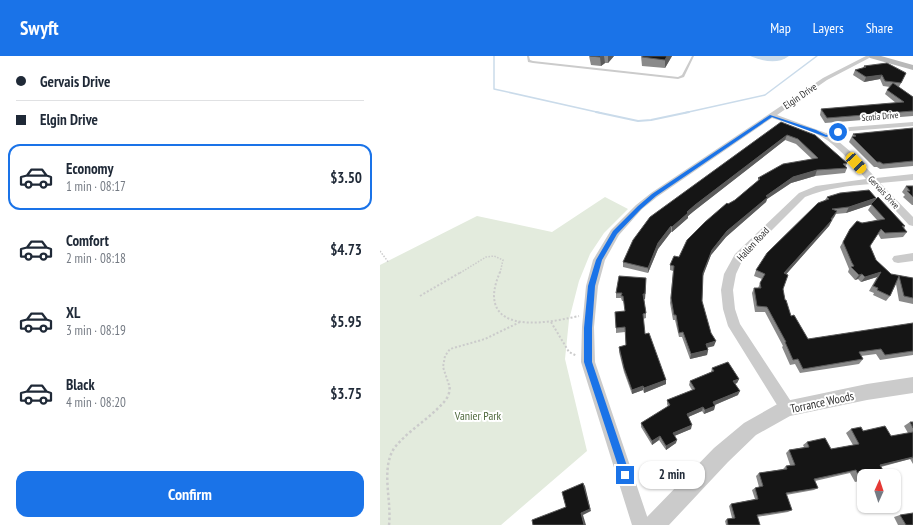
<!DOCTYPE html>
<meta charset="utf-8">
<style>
:root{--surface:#fff;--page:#f6f6f7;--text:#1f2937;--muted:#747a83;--line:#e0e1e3;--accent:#1a73e8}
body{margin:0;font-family:"PT Sans Narrow",sans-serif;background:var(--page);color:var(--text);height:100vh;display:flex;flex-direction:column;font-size:15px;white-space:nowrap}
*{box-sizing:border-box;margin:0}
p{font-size:13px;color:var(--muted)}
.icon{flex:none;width:22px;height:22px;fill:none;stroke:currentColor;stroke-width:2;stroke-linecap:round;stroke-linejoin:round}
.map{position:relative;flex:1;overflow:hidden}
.details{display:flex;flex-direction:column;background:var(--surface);width:380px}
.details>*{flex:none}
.hud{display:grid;align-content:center;height:88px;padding:0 16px;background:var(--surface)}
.needle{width:26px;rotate:3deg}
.fabs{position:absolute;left:477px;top:413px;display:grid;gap:8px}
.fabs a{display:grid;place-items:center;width:44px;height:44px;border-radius:8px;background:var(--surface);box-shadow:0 1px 3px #0004;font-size:20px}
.end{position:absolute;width:18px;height:18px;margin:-9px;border:5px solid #1a73e8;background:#fff;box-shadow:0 0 0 2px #fff}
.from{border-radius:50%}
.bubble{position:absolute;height:28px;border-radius:12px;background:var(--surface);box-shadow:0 1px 3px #0004;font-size:13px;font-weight:700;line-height:28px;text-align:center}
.car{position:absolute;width:12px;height:24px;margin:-12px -6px;border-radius:5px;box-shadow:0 0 3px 1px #0007;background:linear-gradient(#f5c518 24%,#345 0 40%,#f5c518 0 76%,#345 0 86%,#f5c518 0)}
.hud b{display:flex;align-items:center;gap:14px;height:38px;font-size:15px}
.hud b+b{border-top:1px solid var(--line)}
.hud i{width:10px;height:10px;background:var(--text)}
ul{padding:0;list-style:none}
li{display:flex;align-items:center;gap:12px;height:66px;margin:0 8px 6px;padding:0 8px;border:2px solid transparent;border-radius:12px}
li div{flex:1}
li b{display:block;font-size:15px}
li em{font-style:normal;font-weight:700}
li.selected{border-color:var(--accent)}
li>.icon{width:36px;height:36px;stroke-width:1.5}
.action{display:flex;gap:8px;margin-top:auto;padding:8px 16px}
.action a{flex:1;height:46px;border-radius:12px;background:var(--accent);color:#fff;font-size:16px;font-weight:700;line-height:46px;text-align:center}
header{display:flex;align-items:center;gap:24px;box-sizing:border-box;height:56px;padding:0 20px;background:var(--accent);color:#fff}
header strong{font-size:19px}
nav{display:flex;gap:22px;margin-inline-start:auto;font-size:14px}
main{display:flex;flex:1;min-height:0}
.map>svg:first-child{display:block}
.green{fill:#e3ebdd}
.water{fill:#cadbea}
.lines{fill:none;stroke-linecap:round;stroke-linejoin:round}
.stream-far1{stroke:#cadbea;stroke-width:1.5}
.stream{stroke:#cadbea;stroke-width:2}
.path-far2{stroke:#cbcbcb;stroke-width:1.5;stroke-dasharray:1.5 1.5;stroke-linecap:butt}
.path-far1{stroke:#cbcbcb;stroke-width:2;stroke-dasharray:2 2;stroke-linecap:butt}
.path{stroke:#cbcbcb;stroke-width:2.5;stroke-dasharray:2.5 2.5;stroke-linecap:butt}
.service{fill:#cbcbcb;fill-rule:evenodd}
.minor{fill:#cbcbcb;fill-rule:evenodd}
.tertiary{fill:#cbcbcb;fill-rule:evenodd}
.secondary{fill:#b8b8b8;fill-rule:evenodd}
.wall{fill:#8a8a8a}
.shaded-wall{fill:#5b5b5b}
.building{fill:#151515;stroke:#5b5b5b}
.route{fill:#1a73e8}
.labels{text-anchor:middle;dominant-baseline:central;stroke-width:4;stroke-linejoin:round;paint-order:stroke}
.far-street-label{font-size:9px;fill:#2e2e2e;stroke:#fff}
.street-label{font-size:10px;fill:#2e2e2e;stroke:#fff}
.near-street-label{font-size:12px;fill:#2e2e2e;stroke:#fff}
.near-park-label{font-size:12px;fill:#4f693d;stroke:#fff}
</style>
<header>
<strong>Swyft</strong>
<nav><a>Map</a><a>Layers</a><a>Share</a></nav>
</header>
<main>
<section class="details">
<div class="hud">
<b><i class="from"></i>Gervais Drive</b>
<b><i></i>Elgin Drive</b>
</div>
<ul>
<li class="selected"><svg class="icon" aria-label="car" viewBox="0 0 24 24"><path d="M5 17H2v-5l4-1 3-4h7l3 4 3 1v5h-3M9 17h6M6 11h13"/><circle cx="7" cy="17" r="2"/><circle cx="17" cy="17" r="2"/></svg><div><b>Economy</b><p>1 min · 08:17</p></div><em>$3.50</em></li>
<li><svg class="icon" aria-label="car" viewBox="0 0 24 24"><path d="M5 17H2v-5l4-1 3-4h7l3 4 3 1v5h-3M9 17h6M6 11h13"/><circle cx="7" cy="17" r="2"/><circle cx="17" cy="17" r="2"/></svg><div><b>Comfort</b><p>2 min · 08:18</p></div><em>$4.73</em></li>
<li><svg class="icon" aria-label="car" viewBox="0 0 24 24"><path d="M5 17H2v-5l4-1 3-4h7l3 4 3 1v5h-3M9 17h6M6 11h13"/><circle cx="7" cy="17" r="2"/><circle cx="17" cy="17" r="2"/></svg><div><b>XL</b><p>3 min · 08:19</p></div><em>$5.95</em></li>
<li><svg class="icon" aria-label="car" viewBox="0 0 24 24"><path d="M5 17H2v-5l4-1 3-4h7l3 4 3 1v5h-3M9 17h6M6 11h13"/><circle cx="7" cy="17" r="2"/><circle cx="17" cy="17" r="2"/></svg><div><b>Black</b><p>4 min · 08:20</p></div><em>$3.75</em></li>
</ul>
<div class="action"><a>Confirm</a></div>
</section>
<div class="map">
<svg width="533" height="469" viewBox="0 0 533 469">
<rect width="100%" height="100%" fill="#fff"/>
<polygon class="green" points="225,141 248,153 224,177 210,198 199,225 189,264 185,303 207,395 121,469 0,469 0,209 97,160 172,176"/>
<path class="water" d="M370,0H409C397,9 383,5 370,0Z"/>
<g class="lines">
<g class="stream-far1">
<polyline points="114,0 114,33 221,57"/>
<polyline points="304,57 385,39 437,0"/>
</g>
<polyline class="stream" points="216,56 258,65 271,64 309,56"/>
<g class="path-far2">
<polyline points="0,195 9,207"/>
<polyline points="80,217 106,201 114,200 123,204 120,217"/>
</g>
<g class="path-far1">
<path d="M120,216C117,223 114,232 114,240C115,279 176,265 199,260"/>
<polyline points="40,240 81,216"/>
<polyline points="171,266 189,296 197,300"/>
<polyline points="69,329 63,311 65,300 70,293 105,283 140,266"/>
</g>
<path class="path" d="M9,469C12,444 0,412 15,391C29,374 49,363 63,347C68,342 71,335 69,328"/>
<polygon class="service" points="147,0 149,0 150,4 153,5 298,21 302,19 312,0 314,0 304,21 298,23 153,7 148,6"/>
<g class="minor">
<path d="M486,0H493L447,24L397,59L446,77L470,71L533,66V70L470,75L452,80L471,96L496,122L533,118V124L500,127L533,161V170L529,169L491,128C468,130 446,132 425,141L363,203L356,218L353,234L355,253L360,268L412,347L415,352L412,357L407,359L402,357L348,270L343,253L341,234L344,218L355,198L419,137L436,130L486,123C474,109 462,95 447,84C431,73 410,68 392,62L277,141L262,153L239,179L225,204L218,230L214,271L215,306L270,469H252L201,306L202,271L206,230L213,204L231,174L256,149L271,137L443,22Z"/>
<polygon points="533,197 533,205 518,207 514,206 512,203 514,200"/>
</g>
<polygon class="tertiary" points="533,321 533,337 487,344 410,360 376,379 348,406 289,469 264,469 267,461 334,392 364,367 401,346 487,328"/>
<polygon class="secondary" points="489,0 501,0 533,9 533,14 490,2"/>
</g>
<g class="wall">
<polygon points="209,0 234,0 228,7 225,7 221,10 211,9"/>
<polygon points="261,0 292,0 285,12 262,10"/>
<polygon points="484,10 526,17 519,31 533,41 533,60 445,67 440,59 441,53 516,47 505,38 507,34 510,31 503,30 500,23 484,26 473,19 475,14 483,12"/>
<polygon points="401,66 467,107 466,110 467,112 465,117 435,120 411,127 387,143 386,146 346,181 331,199 323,220 322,245 334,290 327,292 328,294 327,299 310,303 302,281 299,281 295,264 293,264 290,247 293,215 290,214 290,209 299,201 348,148 355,144 378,125 378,122 432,103 416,88 405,84 314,155 308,160 308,162 292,176 291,176 278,193 268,217 243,211 243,206"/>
<polygon points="533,72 533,110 500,113 497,111 494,111 469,86 473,78"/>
<polygon points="526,130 533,130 533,149 532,149 523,141 525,139 522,136"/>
<polygon points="447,141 495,144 525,170 524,173 527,176 523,181 501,183 498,178 490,190 496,204 511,218 533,222 533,248 519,245 516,228 510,240 506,245 493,239 494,237 489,235 497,221 481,226 478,223 475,224 468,216 469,213 460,191 470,173 482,167 497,164 488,154 492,148 466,157 456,158 449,170 406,218 403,233 405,244 411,260 428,283 533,267 533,299 500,304 496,298 481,300 483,303 479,308 420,317 415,308 410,309 402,291 403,290 385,256 375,256 372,237 374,232 378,232 382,223 374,220 376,214 445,144"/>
<polygon points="266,228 265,243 264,243 266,257 266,262 263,263 265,278 286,324 286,328 264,337 263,334 252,338 244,316 239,296 239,291 246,289 245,276 236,277 236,272 245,255 244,245 242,245 241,242 236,242 236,237"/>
<polygon points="332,312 359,323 357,327 355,328 358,339 335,349 334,354 324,358 322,355 308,361 311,373 294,380 296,387 286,394 279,384 272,389 261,371 261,367 288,351 287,348 287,344 312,334 309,329 310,325 331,316"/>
<polygon points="530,366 533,366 533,408 530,403 501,411 505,418 500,420 484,420 484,424 475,426 470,417 435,425 438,432 434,434 406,439 412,454 408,456 377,461 380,469 346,469 345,465 347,463 352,462 349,450 351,448 375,443 372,434 375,432 379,431 376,420 379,417 403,413 406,410 410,409 406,397 409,394 424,391 423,389 427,386 451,393 473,389 466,377 471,373 511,380 528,377 524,370"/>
<polygon points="520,459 533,469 518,469 514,461"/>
</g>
<g class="shaded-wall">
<polygon points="221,0 224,0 225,7 221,10 220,1"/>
<polygon points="228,0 234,0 228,7"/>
<polygon points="287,0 292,0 285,12 285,4"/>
<polygon points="502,19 500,23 484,26 486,21"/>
<polygon points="407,79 405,84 314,155 308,160 308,162 292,176 292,171 307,156 315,149"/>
<polygon points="437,114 435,120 411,127 387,143 386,146 346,181 331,199 322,222 323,217 332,194 347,175 386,140 413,121"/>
<polygon points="496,142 493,148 466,157 469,151"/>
<polygon points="457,155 454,161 449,166 452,164 449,170 402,223 404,217"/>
<polygon points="291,170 291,176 278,193 268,217 268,212 278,187"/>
<polygon points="501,216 497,221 481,226 485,221"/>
<polygon points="482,218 478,223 475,224 479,219"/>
<polygon points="266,222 265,243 263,244 263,238"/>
<polygon points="336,285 334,290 324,292 326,288"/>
<polygon points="328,294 327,299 310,303 311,298"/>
<polygon points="359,323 357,327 352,329 353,325"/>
<polygon points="286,324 286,328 264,337 264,332"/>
<polygon points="263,330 263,334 252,338 252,334"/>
<polygon points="360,335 358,339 332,350 333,346"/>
<polygon points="335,350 334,354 324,358 325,354"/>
<polygon points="323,351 322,355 306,362 307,358"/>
<polygon points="312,369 311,373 292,381 293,377"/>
<polygon points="280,380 279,384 272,389 272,385"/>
<polygon points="297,384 296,387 286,394 286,390"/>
<polygon points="533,401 533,402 530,403 494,412 500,409"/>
<polygon points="203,427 205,430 211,455 203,459 206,469 204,469 201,457"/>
</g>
<g class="building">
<polygon points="210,0 221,0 220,1"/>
<polygon points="263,0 287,0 285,4 262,1"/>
<polygon points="507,7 526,17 521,27 505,25 502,19 486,21 475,14 486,11 484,10"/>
<polygon points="513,27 533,41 533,55 447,62 441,53 524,46 507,34"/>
<polygon points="401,66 435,79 467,107 463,108 467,112 437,114 413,121 386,140 388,141 347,175 332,194 323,217 322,245 331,277 336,285 326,288 328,294 311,298 303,276 299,277 296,259 294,259 291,242 294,210 290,209 294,200 299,201 307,184 325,166 347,147 348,148 355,144 368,133 380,123 378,122 403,108 438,102 418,83 407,79 315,149 307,156 308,157 292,171 291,170 278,187 268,212 243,206 253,184 270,161"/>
<polygon points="533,72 533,105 503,108 500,106 497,106 472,81 476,80 473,78"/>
<polygon points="526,130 533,130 533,141 527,135 530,135"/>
<polygon points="489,134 496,142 469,151 452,153 457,155 451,163 452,164 404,217 408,219 403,233 405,244 406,244 411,260 414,259 428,283 533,267 533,295 505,299 501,293 479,296 483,303 423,313 418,303 413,304 405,286 406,286 387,251 377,250 374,232 381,232 380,227 385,218 376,214 387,197 438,147 449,143 447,141 460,137"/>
<polygon points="498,141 525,170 522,170 527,176 505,177 501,173 490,190 496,204 511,218 533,222 533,242 524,240 519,220 510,240 497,234 498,232 493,230 501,216 485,221 482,218 479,219 471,211 474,210 472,207 463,186 470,173 477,165 482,167 505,163 491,148"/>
<polygon points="239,220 266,222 265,238 263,238 266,257 263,258 265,278 269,277 286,324 264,332 263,330 252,334 244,312 239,291 246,289 245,271 236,272 235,256 245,255 243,240 241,240 242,237 236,237"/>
<polygon points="348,306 359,323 353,325 360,335 333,346 335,350 325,354 323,351 307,358 312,369 293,377 297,384 286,390 280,380 272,385 261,367 290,349 287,344 315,333 310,325 334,315 332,312"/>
<polygon points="530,366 533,366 533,372"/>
<polygon points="505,370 511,380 533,376 533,401 500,409 505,418 495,420 484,420 484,422 480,423 476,414 434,423 438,432 406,437 412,454 377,459 380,469 348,469 347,463 355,462 351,448 378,443 375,432 383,430 379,417 407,413 406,410 415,409 409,394 429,391 427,386 445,382 451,393 479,388 471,373 481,371 483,375"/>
<polygon points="203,427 210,453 201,457 204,469 153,469 152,464 186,451 182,436"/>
<polygon points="533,457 533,469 526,469 520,459"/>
</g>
<polygon class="route" points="390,59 436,74 446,79 458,75 460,76 446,81 392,61 276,140 261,153 237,178 222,204 215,230 212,272 212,306 250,419 248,423 245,424 242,423 241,419 204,306 204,272 208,230 216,204 233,175 258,150 272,138"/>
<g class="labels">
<g class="far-street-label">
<text transform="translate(500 60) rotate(-5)">Scotia Drive</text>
<text transform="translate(504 136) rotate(47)">Gervais Drive</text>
</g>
<g class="street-label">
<text transform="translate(420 40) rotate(-34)">Elgin Drive</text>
<text transform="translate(373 188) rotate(-47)">Hallen Road</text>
</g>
<g class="near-street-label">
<text transform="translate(442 346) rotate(-12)">Torrance Woods</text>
</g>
<g class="near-park-label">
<text x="98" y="359">Vanier Park</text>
</g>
</g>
</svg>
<div class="fabs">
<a><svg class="needle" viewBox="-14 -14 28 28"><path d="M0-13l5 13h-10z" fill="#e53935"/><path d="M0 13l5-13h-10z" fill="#747a83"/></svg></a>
</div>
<i class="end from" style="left:458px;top:76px"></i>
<i class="end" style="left:245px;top:419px"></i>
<div class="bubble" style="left:259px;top:405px;width:66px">2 min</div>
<i class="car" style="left:476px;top:107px;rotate:137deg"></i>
</div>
</main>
